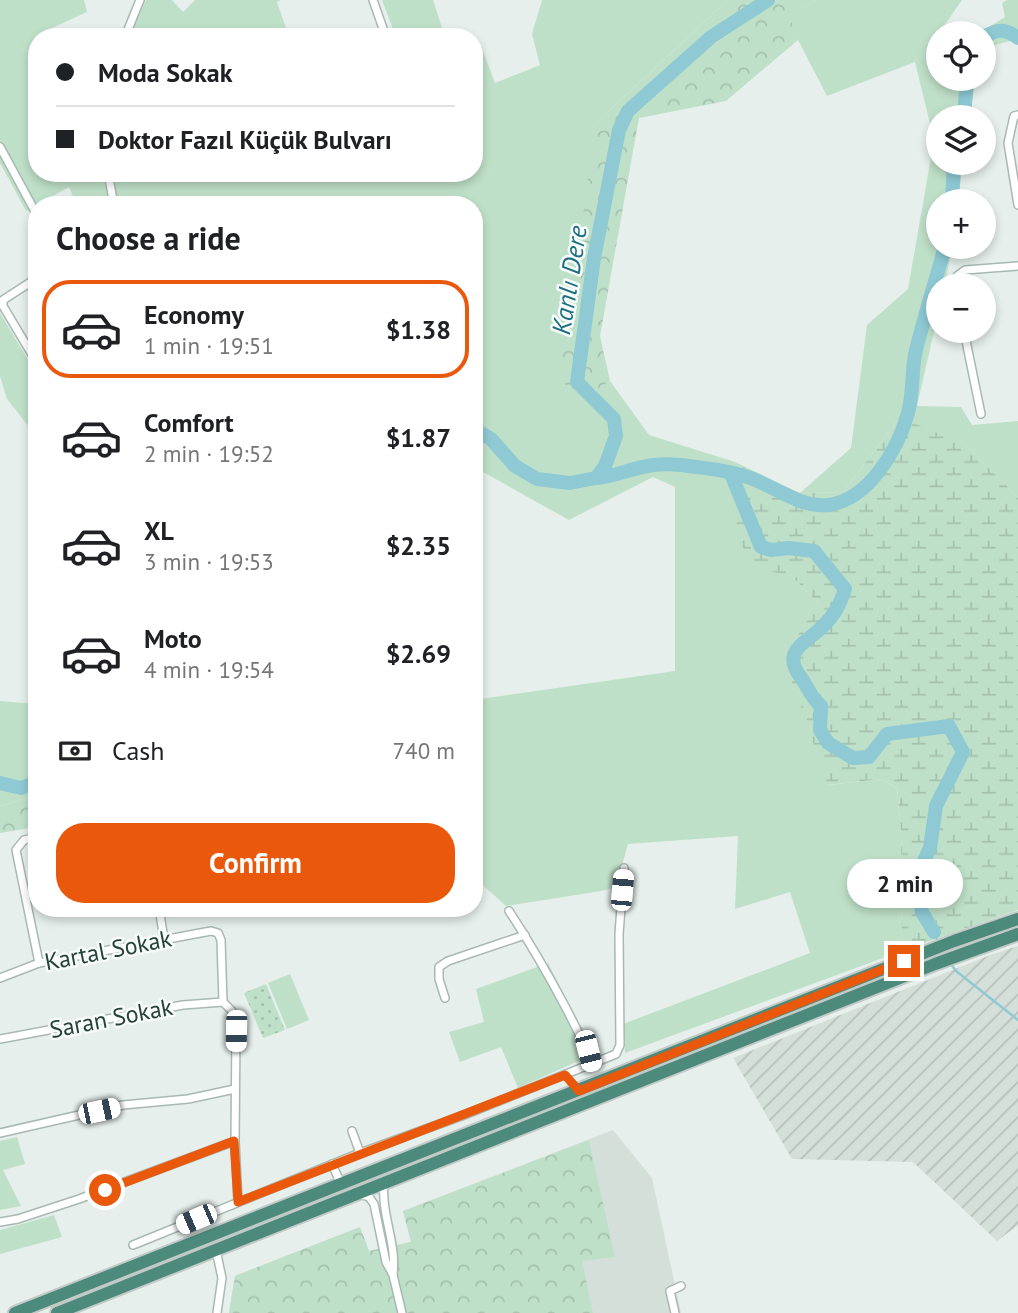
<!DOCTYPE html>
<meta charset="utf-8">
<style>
:root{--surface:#fff;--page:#f6f6f6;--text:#202124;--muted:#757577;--line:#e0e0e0;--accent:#ea580c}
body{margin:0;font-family:"PT Sans",sans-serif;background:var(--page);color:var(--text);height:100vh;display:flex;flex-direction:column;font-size:26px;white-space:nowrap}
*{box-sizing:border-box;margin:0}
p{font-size:23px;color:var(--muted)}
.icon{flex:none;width:38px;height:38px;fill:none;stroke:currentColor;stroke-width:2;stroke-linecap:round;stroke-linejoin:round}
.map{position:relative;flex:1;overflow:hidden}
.panel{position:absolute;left:28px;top:196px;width:455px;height:721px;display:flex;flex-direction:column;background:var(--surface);border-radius:28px;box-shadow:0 4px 10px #0003}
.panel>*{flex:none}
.guide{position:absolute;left:28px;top:28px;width:455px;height:154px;border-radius:28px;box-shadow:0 4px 10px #0003;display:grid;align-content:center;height:154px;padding:0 28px;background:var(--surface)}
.buttons{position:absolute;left:926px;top:21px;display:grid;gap:14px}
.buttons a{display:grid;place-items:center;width:70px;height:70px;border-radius:50%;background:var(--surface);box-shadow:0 4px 10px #0003;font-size:35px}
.end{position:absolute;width:32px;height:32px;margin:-16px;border:9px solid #ea580c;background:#fff;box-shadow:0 0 0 4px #fff}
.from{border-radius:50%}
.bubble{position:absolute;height:49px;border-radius:24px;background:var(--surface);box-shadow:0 4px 10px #0003;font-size:23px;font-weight:700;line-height:49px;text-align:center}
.car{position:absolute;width:21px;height:42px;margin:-21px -10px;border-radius:9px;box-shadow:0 0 5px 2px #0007;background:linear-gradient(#fff 24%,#345 0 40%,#fff 0 76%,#345 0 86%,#fff 0)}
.guide b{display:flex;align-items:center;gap:24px;height:66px;font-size:26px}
.guide b+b{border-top:2px solid var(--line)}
.guide i{width:18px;height:18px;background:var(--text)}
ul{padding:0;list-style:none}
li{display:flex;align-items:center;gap:21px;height:98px;margin:0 14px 10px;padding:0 14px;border:4px solid transparent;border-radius:28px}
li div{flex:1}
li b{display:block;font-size:26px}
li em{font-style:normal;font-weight:700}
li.selected{border-color:var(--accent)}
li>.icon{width:63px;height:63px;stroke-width:1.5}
h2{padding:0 28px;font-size:32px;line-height:84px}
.pay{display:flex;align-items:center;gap:18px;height:77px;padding:0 28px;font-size:26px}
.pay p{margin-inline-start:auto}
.action{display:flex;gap:14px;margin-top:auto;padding:14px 28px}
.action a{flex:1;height:80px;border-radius:28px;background:var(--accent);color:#fff;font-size:28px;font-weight:700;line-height:80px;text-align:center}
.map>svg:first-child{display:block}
.built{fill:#d4dfda}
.industrial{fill:url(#industrial-furrows)}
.grass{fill:#bfe0c8}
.forest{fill:url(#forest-crowns)}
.wetland{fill:url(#wetland-marsh)}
.park{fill:url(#park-dots)}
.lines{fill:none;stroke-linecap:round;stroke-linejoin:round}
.stream{stroke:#8ec9d4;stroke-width:2.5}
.river{stroke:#8ec9d4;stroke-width:14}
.minor-casing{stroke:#a8b8b2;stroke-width:10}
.trunk-casing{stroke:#c2cac8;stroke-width:16}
.minor{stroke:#fff;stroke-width:7}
.trunk{stroke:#4c8a7c;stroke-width:12}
.route{stroke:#ea580c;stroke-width:9}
.labels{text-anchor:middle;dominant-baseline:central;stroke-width:5;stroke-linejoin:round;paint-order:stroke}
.street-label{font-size:24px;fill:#24423a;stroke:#f7fbf9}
.water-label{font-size:26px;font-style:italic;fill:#1c6f80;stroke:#f7fbf9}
</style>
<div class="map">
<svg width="1018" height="1313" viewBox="0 0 1018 1313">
<defs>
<pattern id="industrial-furrows" width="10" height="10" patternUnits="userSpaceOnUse" patternTransform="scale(1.75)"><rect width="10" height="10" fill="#d4dfda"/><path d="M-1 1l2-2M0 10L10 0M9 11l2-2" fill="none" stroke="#b6c1bc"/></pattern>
<pattern id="forest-crowns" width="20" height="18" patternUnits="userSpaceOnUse" patternTransform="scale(1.75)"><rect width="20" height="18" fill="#bfe0c8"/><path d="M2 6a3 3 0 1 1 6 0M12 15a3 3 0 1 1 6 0" fill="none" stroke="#a4c1ad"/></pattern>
<pattern id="wetland-marsh" width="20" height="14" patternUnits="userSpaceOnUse" patternTransform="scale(1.75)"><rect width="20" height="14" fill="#bfe0c8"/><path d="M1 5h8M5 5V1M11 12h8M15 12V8" fill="none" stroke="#a4c1ad"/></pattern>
<pattern id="park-dots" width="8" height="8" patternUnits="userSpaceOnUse" patternTransform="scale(1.75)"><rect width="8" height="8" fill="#bfe0c8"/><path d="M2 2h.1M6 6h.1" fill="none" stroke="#a4c1ad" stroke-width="1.8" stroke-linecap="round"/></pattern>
</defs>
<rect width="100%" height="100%" fill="#e6efeb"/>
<polygon class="built" points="613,1130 652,1178 681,1313 229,1313 235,1276 360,1227 369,1251 411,1242 403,1211"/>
<polygon class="industrial" points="1018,946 1018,1225 997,1241 913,1162 792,1159 733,1058 990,955"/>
<g class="grass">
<polygon points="0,0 84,0 87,12 41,33 42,37 37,37 37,173 474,173 474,46 481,46 495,83 540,65 532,34 542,0 728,0 596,123 579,401 610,381 649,435 735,462 729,493 790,575 819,604 828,785 881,779 897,788 901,832 902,951 625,1053 623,1024 810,953 790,892 735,909 738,836 628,844 616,887 601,891 506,906 474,877 474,700 675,671 675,487 653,477 569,520 474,467 474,205 77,205 69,187 26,211 0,163"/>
<polygon points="146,0 172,0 183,12 195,0 281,0 277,2 289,37 129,37"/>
<polygon points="382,0 433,0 445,37 396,37"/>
<polygon points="816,0 962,0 944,26 956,33 938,33 938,79 976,79 969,117 938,117 938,163 963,163 958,201 938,201 938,247 952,247 945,285 938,285 938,314 917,406 961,407 972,425 1018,421 1018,497 967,446 897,421 843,492 800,493 851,448 867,325 908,289 934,140 915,62 827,96 798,40 788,15"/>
<polygon points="1007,0 1018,0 1018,44 1014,40 984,48 984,33 979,33 1005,17 1002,3"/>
<polygon points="0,313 37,375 37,437 7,399 0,376"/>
<polygon points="0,701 37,704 37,795 0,806"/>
<polygon points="548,963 594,1054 518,1088 501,1047 460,1062 449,1032 484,1022 476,989"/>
<polygon points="290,974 309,1020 287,1029 268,983"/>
<polygon points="17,1137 25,1164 3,1170 21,1206 0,1210 0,1141"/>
<polygon points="54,1215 62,1237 0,1254 0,1230"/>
</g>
<g class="forest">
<polygon points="728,0 816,0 789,15 798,40 726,101 639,118 600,336 610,381 579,401 560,378 596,123"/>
<polygon points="37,795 37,827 0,833 0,806"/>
<polygon points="589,1140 615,1257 582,1261 593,1313 229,1313 235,1276 360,1227 369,1251 411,1242 403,1211"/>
</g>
<polygon class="wetland" points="897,421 916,424 967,446 1018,497 1018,910 902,951 901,832 897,788 881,779 828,785 783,657 819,604 790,575 749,568 728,493 735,462 800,493 843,492"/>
<polygon class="park" points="266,984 285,1030 263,1038 244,993"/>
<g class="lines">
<g class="stream">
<polyline points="934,932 938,942"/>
<polyline points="950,963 956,971 1018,1020"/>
</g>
<g class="river">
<path d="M984,37C997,29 1005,28 1018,38"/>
<polyline points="964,117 967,79"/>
<polyline points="952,201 954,163"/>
<polyline points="474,429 491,439 515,466 537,479 570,483 596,478 605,466 616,436 614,419 577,382 594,258 619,130 628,111 711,37 768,0"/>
<path d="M731,474L761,547L771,550L789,548L814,551L845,589C840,605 834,616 822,627C804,645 780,651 802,679C809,689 811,698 821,706L820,730L828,743L853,758L869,757L887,734L949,726L963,752L936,806L930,848L919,872L918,895L922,912L934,932"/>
<path d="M596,478C613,477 627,470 643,467C660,463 679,464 696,467C714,469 736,472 753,479C776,488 802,508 828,505C869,500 898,449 908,413C914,392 911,370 916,350C925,315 935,281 945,247"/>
<polyline points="0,783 21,788 37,782"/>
</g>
<g class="minor-casing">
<g id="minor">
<polyline points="373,0 386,37"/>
<polyline points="125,37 140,0"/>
<polyline points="1018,115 1014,116 1008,143 1018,205"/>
<polyline points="0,147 37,215"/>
<polyline points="108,173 114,205"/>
<polyline points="37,278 3,300 3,306 37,363"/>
<polyline points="955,285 957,276 965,270 1018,266"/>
<polyline points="964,331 981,414"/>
<polyline points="37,837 24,840 16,850 39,963"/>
<polyline points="159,908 164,939"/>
<path d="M509,911C530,943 549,976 567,1010C576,1028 586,1045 591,1065"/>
<polyline points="0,978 39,963 211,931 218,933 221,940 223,1002"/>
<polyline points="445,998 439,979 439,967 448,961 525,935"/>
<polyline points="223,1002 232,1011 236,1031 235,1141 238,1202"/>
<polyline points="0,1039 183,1005 223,1002"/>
<polyline points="352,1131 360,1153"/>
<polyline points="0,1133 123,1105 188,1099 235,1089"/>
<polyline points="332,1164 341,1184"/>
<path d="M384,1184C381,1214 397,1244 393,1274"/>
<polyline points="359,1194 369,1197 374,1204 386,1262 393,1275 402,1313"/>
<polyline points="0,1222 18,1219 79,1199 235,1141"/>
<polyline points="133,1245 360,1153 464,1115 616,1054 620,1045 619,934 624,868"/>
<polyline points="216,1250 222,1278 217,1313"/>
<polyline points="675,1313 670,1291 681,1286"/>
</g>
</g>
<g class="trunk-casing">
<g id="trunk">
<polyline points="15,1313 954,941 1018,919"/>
<polyline points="57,1313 935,964 1018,934"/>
</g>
</g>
<use href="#minor" class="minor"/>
<use href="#trunk" class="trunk"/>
</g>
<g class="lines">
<polyline class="route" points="105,1190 234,1141 238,1202 565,1075 579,1091 904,961"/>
</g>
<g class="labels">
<g class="street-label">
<text transform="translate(108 950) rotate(-11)">Kartal Sokak</text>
<text transform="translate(111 1018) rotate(-11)">Saran Sokak</text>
</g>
<g class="water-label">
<text transform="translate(569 280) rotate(-81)">Kanlı Dere</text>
</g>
</g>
</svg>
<div class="buttons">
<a><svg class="icon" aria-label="locate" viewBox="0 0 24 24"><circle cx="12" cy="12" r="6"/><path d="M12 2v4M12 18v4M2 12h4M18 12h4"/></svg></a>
<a><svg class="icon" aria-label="layers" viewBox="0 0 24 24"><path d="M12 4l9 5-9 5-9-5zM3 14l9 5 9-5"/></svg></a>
<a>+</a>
<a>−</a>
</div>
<i class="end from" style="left:105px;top:1190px"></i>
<i class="end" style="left:904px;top:961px"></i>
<div class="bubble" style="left:847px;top:859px;width:116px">2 min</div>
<i class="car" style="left:622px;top:890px;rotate:5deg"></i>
<i class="car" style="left:236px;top:1031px;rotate:181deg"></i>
<i class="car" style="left:588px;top:1051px;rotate:166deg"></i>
<i class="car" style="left:99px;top:1111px;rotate:78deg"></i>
<i class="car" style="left:196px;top:1219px;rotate:247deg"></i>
<div class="guide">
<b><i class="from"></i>Moda Sokak</b>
<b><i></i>Doktor Fazıl Küçük Bulvarı</b>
</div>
<section class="panel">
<h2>Choose a ride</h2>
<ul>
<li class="selected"><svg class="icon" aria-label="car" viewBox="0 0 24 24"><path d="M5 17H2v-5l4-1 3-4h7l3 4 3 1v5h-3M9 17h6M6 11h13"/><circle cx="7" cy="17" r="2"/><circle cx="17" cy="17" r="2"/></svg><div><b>Economy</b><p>1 min · 19:51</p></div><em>$1.38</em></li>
<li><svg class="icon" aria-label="car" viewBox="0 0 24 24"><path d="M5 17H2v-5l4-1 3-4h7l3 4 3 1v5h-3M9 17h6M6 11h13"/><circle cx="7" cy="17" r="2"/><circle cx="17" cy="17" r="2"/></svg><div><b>Comfort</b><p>2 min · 19:52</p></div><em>$1.87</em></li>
<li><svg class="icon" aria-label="car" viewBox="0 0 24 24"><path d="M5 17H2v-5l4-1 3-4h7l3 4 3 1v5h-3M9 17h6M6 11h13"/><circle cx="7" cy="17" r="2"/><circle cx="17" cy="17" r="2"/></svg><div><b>XL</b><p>3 min · 19:53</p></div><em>$2.35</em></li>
<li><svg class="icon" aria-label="car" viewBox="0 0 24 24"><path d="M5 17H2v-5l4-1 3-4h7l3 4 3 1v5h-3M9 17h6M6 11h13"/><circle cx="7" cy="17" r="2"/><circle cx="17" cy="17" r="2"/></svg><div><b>Moto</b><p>4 min · 19:54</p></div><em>$2.69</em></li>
</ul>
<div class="pay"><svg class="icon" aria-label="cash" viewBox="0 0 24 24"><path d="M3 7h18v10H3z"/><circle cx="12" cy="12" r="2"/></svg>Cash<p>740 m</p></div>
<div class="action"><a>Confirm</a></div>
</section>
</div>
